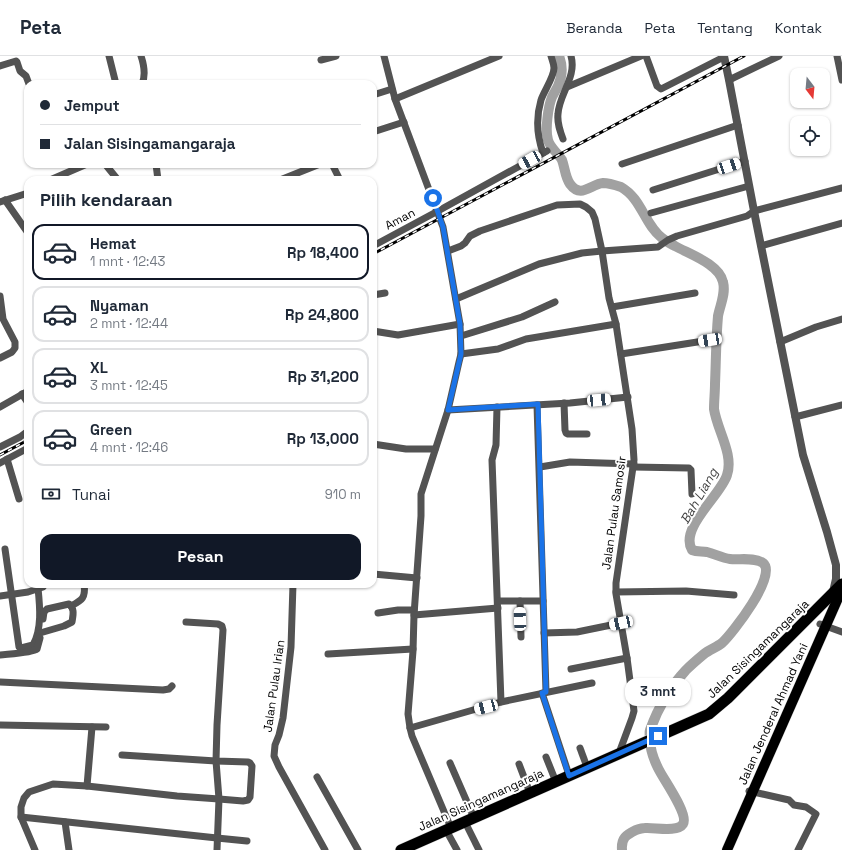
<!DOCTYPE html>
<html lang="id">
<meta charset="utf-8">
<style>
:root{--surface:#fff;--page:#f2f2f3;--text:#1f2937;--muted:#747a83;--line:#e0e1e3;--accent:#111827}
body{margin:0;font-family:"Space Grotesk",sans-serif;background:var(--page);color:var(--text);height:100vh;display:flex;flex-direction:column;font-size:15px;white-space:nowrap}
*{box-sizing:border-box;margin:0}
p{font-size:13px;color:var(--muted)}
.icon{flex:none;width:22px;height:22px;fill:none;stroke:currentColor;stroke-width:2;stroke-linecap:round;stroke-linejoin:round}
.map{position:relative;flex:1;overflow:hidden}
.side{position:absolute;left:24px;top:120px;width:353px;height:412px;display:flex;flex-direction:column;background:var(--surface);border-radius:12px;box-shadow:0 1px 3px #0004}
.side>*{flex:none}
.guide{position:absolute;left:24px;top:24px;width:353px;height:88px;border-radius:12px;box-shadow:0 1px 3px #0004;display:grid;align-content:center;height:88px;padding:0 16px;background:var(--surface)}
.needle{width:26px;rotate:164deg}
.fabs{position:absolute;left:790px;top:12px;display:grid;gap:8px}
.fabs a{display:grid;place-items:center;width:40px;height:40px;border-radius:8px;background:var(--surface);box-shadow:0 1px 3px #0004;font-size:20px}
.end{position:absolute;width:18px;height:18px;margin:-9px;border:5px solid #1a73e8;background:#fff;box-shadow:0 0 0 2px #fff}
.from{border-radius:50%}
.bubble{position:absolute;height:28px;border-radius:12px;background:var(--surface);box-shadow:0 1px 3px #0004;font-size:13px;font-weight:700;line-height:28px;text-align:center}
.car{position:absolute;width:12px;height:24px;margin:-12px -6px;border-radius:5px;box-shadow:0 0 3px 1px #0007;background:linear-gradient(#fff 24%,#345 0 40%,#fff 0 76%,#345 0 86%,#fff 0)}
.guide b{display:flex;align-items:center;gap:14px;height:38px;font-size:15px}
.guide b+b{border-top:1px solid var(--line)}
.guide i{width:10px;height:10px;background:var(--text)}
ul{padding:0;list-style:none}
li{display:flex;align-items:center;gap:12px;height:56px;margin:0 8px 6px;padding:0 8px;border:2px solid var(--line);border-radius:12px}
li div{flex:1}
li b{display:block;font-size:15px}
li em{font-style:normal;font-weight:700}
li.on{border-color:var(--accent)}
li>.icon{width:36px;height:36px;stroke-width:1.5}
h2{padding:0 16px;font-size:18px;line-height:48px}
.pay{display:flex;align-items:center;gap:10px;height:44px;padding:0 16px;font-size:15px}
.pay p{margin-inline-start:auto}
.cta{display:flex;gap:8px;margin-top:auto;padding:8px 16px}
.cta a{flex:1;height:46px;border-radius:12px;background:var(--accent);color:#fff;font-size:16px;font-weight:700;line-height:46px;text-align:center}
header{display:flex;align-items:center;gap:24px;box-sizing:border-box;height:56px;padding:0 20px;background:var(--surface);border-bottom:1px solid var(--line)}
header strong{font-size:19px}
nav{display:flex;gap:22px;margin-inline-start:auto;font-size:14px}
.map>svg:first-child{display:block}
.lines{fill:none;stroke-linecap:round;stroke-linejoin:round}
.river{stroke:#a1a1a1;stroke-width:10}
.primary-casing{stroke:#dbdbdb;stroke-width:11}
.trunk-casing{stroke:#dbdbdb;stroke-width:12}
.minor{stroke:#535353;stroke-width:7}
.tertiary{stroke:#535353;stroke-width:8}
.primary{stroke:#000;stroke-width:10}
.trunk{stroke:#000;stroke-width:11}
.rail-casing{stroke:#000;stroke-width:3}
.rail{stroke:#fff;stroke-width:1.5;stroke-dasharray:4.5;stroke-linecap:butt}
.route{stroke:#1a73e8;stroke-width:5}
.labels{text-anchor:middle;dominant-baseline:central;stroke-width:4;stroke-linejoin:round;paint-order:stroke}
.street-label{font-size:12px;fill:#000;stroke:#fff}
.water-label{font-size:13px;font-style:italic;fill:#424242;stroke:#fff}
</style>
<header>
<strong>Peta</strong>
<nav><a>Beranda</a><a>Peta</a><a>Tentang</a><a>Kontak</a></nav>
</header>
<div class="map">
<svg width="842" height="794" viewBox="0 0 842 794">
<rect width="100%" height="100%" fill="#fff"/>
<g class="lines">
<path class="river" d="M559,0C563,10 562,21 558,30C556,34 554,37 552,41C548,51 545,74 548,84C550,92 558,97 562,104C565,112 565,121 570,128C581,143 591,128 603,127C607,127 618,130 621,131C642,143 644,168 662,182C666,185 670,188 675,190C689,198 719,208 723,226C726,238 720,249 718,260C716,283 716,305 715,328C715,336 714,345 714,353C717,374 734,398 727,419C721,439 679,472 692,494C697,496 702,495 707,496C715,498 722,502 730,503C739,504 755,501 763,507C778,519 732,578 722,587C717,591 709,594 704,598C698,603 691,609 686,614C670,631 658,652 650,674C649,677 650,680 650,683C650,693 653,702 658,712C663,723 689,758 683,768C677,777 654,771 645,772C642,772 639,773 636,774C626,779 621,782 622,794"/>
<g class="primary-casing">
<polyline id="primary" points="727,794 842,533"/>
</g>
<g class="trunk-casing">
<polyline id="trunk" points="401,794 709,658 728,642 842,528"/>
</g>
<g class="minor">
<polyline points="109,0 116,28"/>
<path d="M141,0C144,9 146,19 142,28"/>
<polyline points="384,0 395,43 443,171 460,268 461,298 459,306 448,354 421,438 421,460 414,559 413,595 408,658 410,672 412,680 451,772"/>
<polyline points="646,0 657,30 661,33 724,1"/>
<polyline points="837,0 842,24"/>
<polyline points="321,4 336,0"/>
<polyline points="0,10 16,5 17,6 20,15 26,20 29,28"/>
<polyline points="729,24 779,0"/>
<polyline points="567,31 641,0"/>
<polyline points="373,39 392,33"/>
<polyline points="395,43 499,0"/>
<polyline points="373,76 404,66"/>
<path d="M563,83C560,75 557,67 558,58C559,38 577,21 571,0"/>
<path d="M543,97C537,80 536,61 541,44C544,35 554,21 554,12C554,8 552,4 551,0"/>
<polyline points="105,108 118,124"/>
<polyline points="156,108 158,124"/>
<polyline points="332,108 340,124"/>
<polyline points="622,108 738,69"/>
<polyline points="50,124 87,108"/>
<polyline points="280,124 320,108"/>
<polyline points="653,134 745,105"/>
<polyline points="5,144 28,177"/>
<polyline points="0,146 28,137"/>
<polyline points="651,157 749,130"/>
<polyline points="373,190 438,155 547,95"/>
<polyline points="761,190 842,167"/>
<polyline points="448,195 461,190 465,187 470,180 480,175 557,149 580,148 586,151 592,156 595,163 602,195 609,242 616,268 632,373 634,404 633,411 616,527 616,538 627,602 634,655 632,662 619,697"/>
<polyline points="373,239 385,237"/>
<polyline points="0,240 3,263 15,286 15,292 12,296 0,302"/>
<polyline points="456,243 539,208 582,197 602,195 658,191 668,184 677,180 747,160 754,155 842,132"/>
<polyline points="612,251 695,237"/>
<polyline points="373,275 398,279 460,268"/>
<polyline points="461,280 522,261 555,246"/>
<polyline points="780,286 816,271 842,263"/>
<polyline points="461,298 498,293 526,283 616,268"/>
<polyline points="621,298 710,284"/>
<polyline points="22,338 28,347"/>
<polyline points="564,347 565,374 566,377 568,378 587,378"/>
<polyline points="537,349 546,636"/>
<polyline points="0,351 28,335"/>
<polyline points="497,351 496,389 492,404 501,646"/>
<polyline points="448,354 570,347 628,341"/>
<polyline points="795,361 842,349"/>
<polyline points="373,388 406,393 435,393"/>
<polyline points="0,391 20,381 28,375"/>
<polyline points="7,403 19,443"/>
<polyline points="0,407 28,392"/>
<polyline points="540,411 570,406 634,408"/>
<polyline points="633,411 689,412 691,414 692,438"/>
<path d="M5,493L19,591L21,592L33,589C42,573 40,551 38,532"/>
<polyline points="373,518 417,522"/>
<polyline points="293,528 291,591 283,662 279,679 275,689 274,700 279,711 325,794"/>
<polyline points="616,536 686,535 734,539"/>
<polyline points="0,540 28,536 43,531 45,528"/>
<polyline points="498,545 543,545"/>
<polyline points="520,545 521,581"/>
<path d="M71,550C82,544 86,542 84,528"/>
<polyline points="378,557 398,554 414,554"/>
<polyline points="414,559 498,552"/>
<polyline points="186,566 218,568 222,570 223,574 217,669 216,705 219,743 217,794"/>
<polyline points="820,568 842,576"/>
<path d="M40,577L64,570L72,566C73,559 75,553 69,548L47,553L44,556L43,563"/>
<polyline points="544,577 577,576 621,567"/>
<polyline points="328,598 413,593"/>
<path d="M0,599C8,598 32,597 37,593L40,582"/>
<polyline points="571,613 627,602"/>
<polyline points="0,626 163,634 169,633 172,630"/>
<polyline points="542,637 569,719"/>
<polyline points="0,669 106,671"/>
<polyline points="410,672 501,646 592,627"/>
<polyline points="580,692 587,711"/>
<polyline points="546,701 556,726"/>
<polyline points="450,707 474,762"/>
<polyline points="519,708 530,737"/>
<polyline points="317,721 358,794"/>
<polyline points="87,730 92,671"/>
<polyline points="749,735 789,744 794,749 806,751 816,758 798,794"/>
<polyline points="21,761 217,782 247,785"/>
<polyline points="65,766 69,794"/>
<polyline points="465,766 479,794"/>
<polyline points="446,774 457,794"/>
<polyline points="35,794 21,761 21,751 24,742 29,736 53,728 87,730 177,740 219,743 243,745 248,744 250,741 252,710 250,707 248,706 216,705 122,699"/>
</g>
<polyline class="tertiary" points="724,0 729,24 754,155 803,399 827,476 836,509 836,523 833,536"/>
<use href="#primary" class="primary"/>
<use href="#trunk" class="trunk"/>
<g class="rail-casing">
<g id="rail">
<polyline points="373,198 744,0"/>
<polyline points="0,399 28,384"/>
</g>
</g>
<use href="#rail" class="rail"/>
</g>
<g class="lines">
<polyline class="route" points="433,142 443,171 460,268 461,298 448,354 538,348 546,636 542,637 569,720 658,680"/>
</g>
<g class="labels">
<g class="street-label">
<text transform="translate(400 163) rotate(-28)">Aman</text>
<text transform="translate(614 457) rotate(-82)">Jalan Pulau Samosir</text>
<text transform="translate(758 593) rotate(-44)">Jalan Sisingamangaraja</text>
<text transform="translate(274 630) rotate(-82)">Jalan Pulau Irian</text>
<text transform="translate(773 658) rotate(-66)">Jalan Jenderal Ahmad Yani</text>
<text transform="translate(481 744) rotate(-24)">Jalan Sisingamangaraja</text>
</g>
<g class="water-label">
<text transform="translate(699 440) rotate(-60)">Bah Liang</text>
</g>
</g>
</svg>
<div class="fabs">
<a><svg class="needle" viewBox="-14 -14 28 28"><path d="M0-13l5 13h-10z" fill="#e53935"/><path d="M0 13l5-13h-10z" fill="#747a83"/></svg></a>
<a><svg class="icon" aria-label="locate" viewBox="0 0 24 24"><circle cx="12" cy="12" r="6"/><path d="M12 2v4M12 18v4M2 12h4M18 12h4"/></svg></a>
</div>
<i class="end from" style="left:433px;top:142px"></i>
<i class="end" style="left:658px;top:680px"></i>
<div class="bubble" style="left:625px;top:622px;width:66px">3 mnt</div>
<i class="car" style="left:530px;top:104px;rotate:241deg"></i>
<i class="car" style="left:729px;top:110px;rotate:72deg"></i>
<i class="car" style="left:710px;top:284px;rotate:261deg"></i>
<i class="car" style="left:599px;top:344px;rotate:85deg"></i>
<i class="car" style="left:520px;top:563px;rotate:358deg"></i>
<i class="car" style="left:621px;top:567px;rotate:258deg"></i>
<i class="car" style="left:486px;top:651px;rotate:255deg"></i>
<div class="guide">
<b><i class="from"></i>Jemput</b>
<b><i></i>Jalan Sisingamangaraja</b>
</div>
<section class="side">
<h2>Pilih kendaraan</h2>
<ul>
<li class="on"><svg class="icon" aria-label="car" viewBox="0 0 24 24"><path d="M5 17H2v-5l4-1 3-4h7l3 4 3 1v5h-3M9 17h6M6 11h13"/><circle cx="7" cy="17" r="2"/><circle cx="17" cy="17" r="2"/></svg><div><b>Hemat</b><p>1 mnt · 12:43</p></div><em>Rp 18,400</em></li>
<li><svg class="icon" aria-label="car" viewBox="0 0 24 24"><path d="M5 17H2v-5l4-1 3-4h7l3 4 3 1v5h-3M9 17h6M6 11h13"/><circle cx="7" cy="17" r="2"/><circle cx="17" cy="17" r="2"/></svg><div><b>Nyaman</b><p>2 mnt · 12:44</p></div><em>Rp 24,800</em></li>
<li><svg class="icon" aria-label="car" viewBox="0 0 24 24"><path d="M5 17H2v-5l4-1 3-4h7l3 4 3 1v5h-3M9 17h6M6 11h13"/><circle cx="7" cy="17" r="2"/><circle cx="17" cy="17" r="2"/></svg><div><b>XL</b><p>3 mnt · 12:45</p></div><em>Rp 31,200</em></li>
<li><svg class="icon" aria-label="car" viewBox="0 0 24 24"><path d="M5 17H2v-5l4-1 3-4h7l3 4 3 1v5h-3M9 17h6M6 11h13"/><circle cx="7" cy="17" r="2"/><circle cx="17" cy="17" r="2"/></svg><div><b>Green</b><p>4 mnt · 12:46</p></div><em>Rp 13,000</em></li>
</ul>
<div class="pay"><svg class="icon" aria-label="cash" viewBox="0 0 24 24"><path d="M3 7h18v10H3z"/><circle cx="12" cy="12" r="2"/></svg>Tunai<p>910 m</p></div>
<div class="cta"><a>Pesan</a></div>
</section>
</div>
